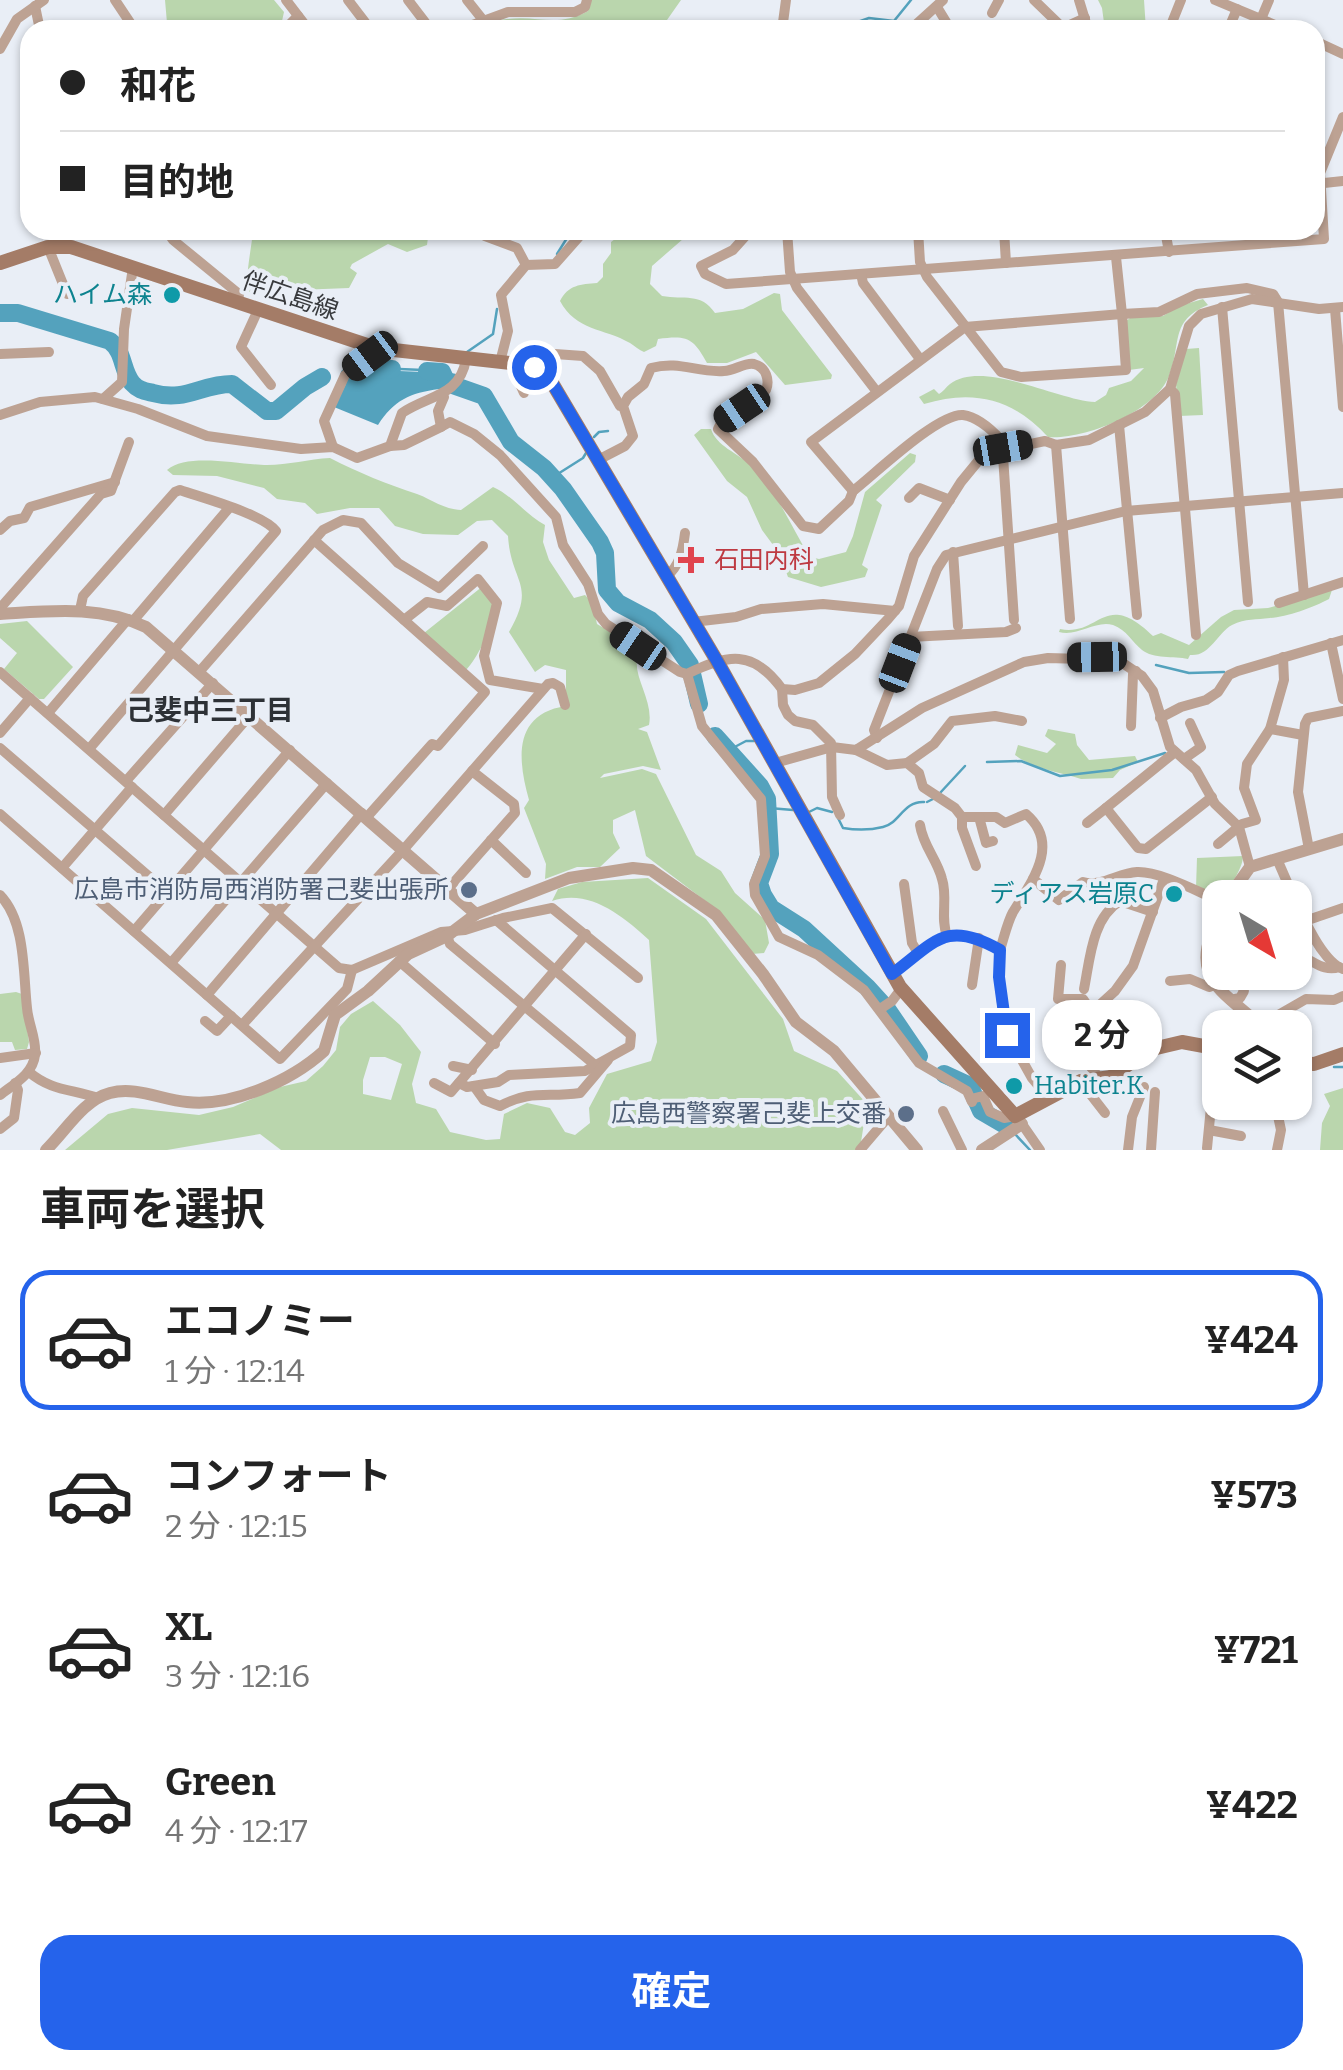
<!DOCTYPE html>
<html lang="ja">
<meta charset="utf-8">
<style>
:root{--surface:#fff;--page:#f2f2f2;--text:#222;--muted:#767676;--line:#e0e0e0;--accent:#2563eb}
body{margin:0;font-family:Bitter,"Noto Sans JP",serif;background:var(--page);color:var(--text);height:100vh;display:flex;flex-direction:column;font-size:38px;white-space:nowrap}
*{box-sizing:border-box;margin:0}
p{font-size:32px;color:var(--muted)}
.icon{flex:none;width:55px;height:55px;fill:none;stroke:currentColor;stroke-width:2;stroke-linecap:round;stroke-linejoin:round}
.map{position:relative;height:1150px;overflow:hidden}
.panel{display:flex;flex-direction:column;background:var(--surface);flex:1}
.panel>*{flex:none}
.hud{position:absolute;left:20px;top:20px;width:1305px;height:220px;border-radius:30px;box-shadow:0 2px 8px #0004;display:grid;align-content:center;height:220px;padding:0 40px;background:var(--surface)}
.needle{width:65px;rotate:142deg}
.controls{position:absolute;left:1202px;top:880px;display:grid;gap:20px}
.controls a{display:grid;place-items:center;width:110px;height:110px;border-radius:20px;background:var(--surface);box-shadow:0 2px 8px #0004;font-size:50px}
.end{position:absolute;width:45px;height:45px;margin:-22px;border:12px solid #2563eb;background:#fff;box-shadow:0 0 0 5px #fff}
.from{border-radius:50%}
.bubble{position:absolute;height:70px;border-radius:30px;background:var(--surface);box-shadow:0 2px 8px #0004;font-size:32px;font-weight:700;line-height:70px;text-align:center}
.car{position:absolute;width:30px;height:60px;margin:-30px -15px;border-radius:12px;box-shadow:0 0 8px 2px #0007;background:linear-gradient(#222 24%,#8ab4d8 0 40%,#222 0 76%,#8ab4d8 0 86%,#222 0)}
.hud b{display:flex;align-items:center;gap:35px;height:95px;font-size:38px}
.hud b+b{border-top:2px solid var(--line)}
.hud i{width:25px;height:25px;background:var(--text)}
ul{padding:0;list-style:none}
li{display:flex;align-items:center;gap:30px;height:140px;margin:0 20px 15px;padding:0 20px;border:5px solid transparent;border-radius:30px}
li div{flex:1}
li b{display:block;font-size:38px}
li em{font-style:normal;font-weight:700}
li.active{border-color:var(--accent)}
li>.icon{width:90px;height:90px;stroke-width:1.5}
h2{padding:0 40px;font-size:45px;line-height:120px}
.primary-button{display:flex;gap:20px;margin-top:auto;padding:20px 40px}
.primary-button a{flex:1;height:115px;border-radius:30px;background:var(--accent);color:#fff;font-size:40px;font-weight:700;line-height:115px;text-align:center}
.map>svg:first-child{display:block}
.green{fill:#bad6ad;fill-rule:evenodd}
.water{fill:#54a2bd}
.lines{fill:none;stroke-linecap:round;stroke-linejoin:round}
.stream{stroke:#54a2bd;stroke-width:2.5}
.river{stroke:#54a2bd;stroke-width:18}
.minor{stroke:#bda293;stroke-width:10}
.tertiary{stroke:#bda293;stroke-width:12}
.secondary{stroke:#a47c67;stroke-width:14}
.route{stroke:#2563eb;stroke-width:12}
.culture-dot{fill:#0f9aa8;stroke:#e9eef6;stroke-width:4}
.health-dot{fill:#e0444e;stroke:#e9eef6;stroke-width:4}
.service-dot{fill:#5c6f8a;stroke:#e9eef6;stroke-width:4}
.labels{text-anchor:middle;dominant-baseline:central;stroke-width:8;stroke-linejoin:round;paint-order:stroke}
.culture-label{font-size:25px;fill:#0d838f;stroke:#e9eef6;text-anchor:end}
.street-label{font-size:25px;fill:#383a3d;stroke:#e9eef6}
.health-label{font-size:25px;fill:#be3a42;stroke:#e9eef6;text-anchor:start}
.service-label{font-size:25px;fill:#4e5e75;stroke:#e9eef6;text-anchor:end}
.neighbourhood-label{font-size:28px;font-weight:bold;fill:#2d3136;stroke:#e9eef6}
</style>
<div class="map">
<svg width="1343" height="1150" viewBox="0 0 1343 1150">
<rect width="100%" height="100%" fill="#e9eef6"/>
<g class="green">
<polygon points="165,0 274,0 284,12 282,21 275,30 164,30 167,23"/>
<path d="M590,0H681L660,30H476C486,26 497,20 507,19C539,15 557,28 588,11Z"/>
<polygon points="1098,0 1144,0 1146,30 1105,30 1102,8"/>
<path d="M253,230H429L427,245L407,252L388,244L352,264L350,268L357,273L349,288L249,292C244,279 252,247 253,230Z"/>
<path d="M627,230H688L683,239L652,266L650,284L662,296C684,300 701,292 715,313L743,309L774,293L780,294L782,310L832,375L831,379L785,385L756,352L727,363H707C693,338 688,335 658,339L656,346L644,352C639,350 635,346 630,343C604,328 576,331 560,301C568,285 581,284 597,283L603,277V264L611,253V242Z"/>
<path d="M1203,299L1208,305C1169,321 1182,344 1169,376C1155,412 1084,440 1048,437C1013,398 972,389 924,404L919,397L934,389L939,394C943,392 946,387 950,384C983,359 1057,400 1095,402L1106,395L1109,388L1131,381L1144,368L1129,370L1126,321L1130,318L1163,316L1179,306Z"/>
<polygon points="1199,348 1203,415 1179,416 1176,385 1186,349"/>
<path d="M701,429H711C716,446 738,453 750,465C777,490 791,527 810,557L819,559L846,552L853,536L865,492L910,453L916,455L915,462L876,500L882,505L862,565L868,569L865,577L821,587L788,577L779,553L762,530L747,497L727,481L694,435Z"/>
<path d="M330,458C359,473 387,484 417,494C433,500 443,509 461,510L493,487C513,496 525,514 545,525L543,542L549,560L574,598L585,595L592,602L597,624L632,645L638,655C631,675 654,700 649,725L638,729L647,732L661,770L643,766L604,774L600,778L642,769L656,774L696,855L721,871L735,893L765,920L769,943L764,953L752,954L720,912L646,856L635,810L613,820V833L620,848L600,867H577L545,879L546,864L524,808L529,800C518,761 512,714 566,706V670L545,665L535,672L509,632C537,583 511,584 508,536L492,520L477,521L458,535L423,534L395,526L379,508H350L317,514L305,503L277,499L264,488L217,476L173,475L167,470C187,452 241,465 267,465C288,465 309,459 330,458Z"/>
<path d="M483,586C486,590 490,595 491,600C497,619 479,657 466,670L424,633Z"/>
<path d="M1332,590L1329,599C1314,607 1287,617 1270,618C1256,620 1246,618 1232,625C1217,633 1210,657 1190,655L1188,659C1174,656 1153,659 1142,650C1132,642 1127,630 1113,625C1095,620 1078,637 1059,632L1060,629C1100,637 1104,588 1153,636L1161,633L1189,645L1221,617L1234,610L1268,608Z"/>
<polygon points="27,621 73,667 44,699 39,699 4,669 17,653 0,638 0,624"/>
<path d="M1048,729L1075,734L1077,745L1089,760L1135,756L1138,762L1120,770L1113,778L1081,779C1061,772 1035,770 1015,755L1018,745L1047,753L1056,744L1045,736Z"/>
<path d="M1243,856C1243,868 1229,891 1217,896L1196,888L1197,858Z"/>
<path d="M648,878L706,919L783,1019L794,1051L837,1071L867,1104L861,1142L855,1150H281L260,1134L167,1150H65L108,1114L132,1108L199,1115L233,1107L280,1087L306,1081L323,1066L336,1050L340,1027L351,1014L373,1001L400,1025L421,1052L412,1084L416,1103L436,1109L450,1132L486,1140L500,1139L504,1114L527,1103L550,1108L565,1132L575,1135L590,1123L589,1108L607,1074L651,1061L657,1042L649,940C623,916 589,888 552,901L558,889L582,882ZM370,1057H385L402,1064L391,1100L363,1094V1080Z"/>
<polygon points="16,992 22,994 29,1042 27,1049 15,1050 12,1042 0,1042 0,994"/>
<polygon points="1343,1088 1343,1150 1320,1150 1322,1123 1330,1106 1324,1094"/>
</g>
<path class="water" d="M364,365L369,371L392,370V374L399,371L423,372V375L442,372L480,394C470,394 447,388 439,389C410,393 394,400 378,425L334,407L349,378Z"/>
<g class="lines">
<g class="stream">
<polyline points="835,30 869,18 894,21 911,0"/>
<polyline points="557,254 572,230"/>
<polyline points="467,352 493,334 497,309"/>
<polyline points="387,369 392,368"/>
<polyline points="399,369 423,370"/>
<polyline points="427,370 455,375"/>
<polyline points="594,437 599,432 608,431"/>
<polyline points="553,477 583,458 586,453"/>
<polyline points="1156,665 1189,673 1224,672"/>
<polyline points="729,750 746,741 754,741"/>
<polyline points="987,762 1021,761 1060,776 1112,770 1165,753"/>
<polyline points="940,793 965,766"/>
<polyline points="927,802 935,798"/>
<polyline points="769,808 793,810"/>
<polyline points="809,812 817,808 832,812"/>
<path d="M838,818L843,828C855,830 871,830 883,827C900,823 903,801 924,802"/>
<polyline points="1334,1067 1343,1067"/>
<polyline points="1014,1133 1030,1150"/>
</g>
<g class="river">
<path d="M0,313H18L110,341C125,353 121,369 132,383C138,390 145,391 153,393C186,402 201,384 232,384L267,411H276L305,387L322,377"/>
<polyline points="427,371 442,372 447,383 484,396 511,442 544,468 563,489 600,542 605,553 607,590 618,603 650,620 674,642 690,665 699,704"/>
<polyline points="349,376 365,365 369,370 392,369"/>
<polyline points="715,736 760,786 767,799 770,854 759,883 763,895 771,908 804,929 867,987 887,1009 919,1056"/>
<polyline points="944,1074 970,1086 981,1111 1005,1125"/>
</g>
<g class="minor">
<polyline points="115,0 135,30"/>
<polyline points="286,0 309,30"/>
<polyline points="348,0 371,30"/>
<polyline points="408,0 431,30"/>
<polyline points="467,0 483,20"/>
<polyline points="1034,0 1063,28 1085,18"/>
<polyline points="1079,0 1086,23"/>
<polyline points="1215,0 1287,30"/>
<polyline points="35,6 40,30"/>
<polyline points="937,7 951,30"/>
<polyline points="992,13 999,0"/>
<polyline points="1261,19 1269,0"/>
<polyline points="284,30 298,16"/>
<polyline points="459,30 508,12 575,12 585,7 587,0"/>
<polyline points="782,30 786,0"/>
<polyline points="910,30 943,0"/>
<polyline points="1169,30 1181,0"/>
<polyline points="1228,30 1237,9"/>
<polyline points="1315,41 1343,54"/>
<polyline points="0,49 17,19 44,0"/>
<polyline points="1315,184 1343,181"/>
<polyline points="166,230 173,240 239,294 238,303"/>
<polyline points="481,230 485,236 517,248 526,265"/>
<polyline points="761,230 750,231 733,250 701,266 705,274 726,284 1324,239 1320,173 1343,117"/>
<polyline points="787,230 790,272 797,288 877,392"/>
<polyline points="918,230 920,262 927,277 1001,372 1021,377 1126,370 1122,314 1159,312 1197,294 1247,288 1273,294 1278,302 1304,595"/>
<polyline points="1004,230 1006,263"/>
<polyline points="1165,230 1169,252"/>
<polyline points="48,247 67,294"/>
<polyline points="861,274 863,283 920,359"/>
<polyline points="1222,307 1248,602"/>
<polyline points="1335,309 1343,407"/>
<polyline points="258,310 241,347 271,385"/>
<polyline points="0,354 49,352"/>
<polyline points="500,362 508,331 501,295 526,265 555,264 585,230"/>
<polyline points="515,364 514,371 524,393"/>
<polyline points="534,367 541,353 583,356 600,371 620,406 623,406"/>
<polyline points="1170,389 1175,394 1196,635"/>
<path d="M444,397L438,411L441,427L450,422L474,434L500,455L556,517L563,545L588,584L598,614L606,624L680,672L687,674C728,654 753,649 782,689L795,690L819,683L855,654L888,619L899,606L914,556L961,482L984,454L1045,441L1056,445L1089,440L1145,412L1170,389L1189,326L1201,314L1252,299L1319,309L1343,307"/>
<polyline points="103,399 122,382 124,329 133,267"/>
<path d="M0,415L40,402L95,397L138,409L207,436L301,449L333,447L357,458L390,446L402,413C428,395 460,397 466,359"/>
<polyline points="1119,425 1137,615"/>
<polyline points="1056,445 1070,619"/>
<polyline points="390,446 404,445 441,427"/>
<polyline points="333,447 324,421 345,375 374,354 376,348"/>
<path d="M598,460L625,446L633,436L623,406L628,397L644,384L651,368C680,360 696,373 724,371C734,371 745,362 754,364C766,367 770,380 766,390L722,421L718,429L753,462L803,526L819,529L849,501L853,491C875,474 938,413 963,415C978,417 992,430 1002,441L1014,620"/>
<polyline points="853,491 811,442 965,327 1122,314 1116,257"/>
<polyline points="909,498 919,488 950,500"/>
<polyline points="0,530 10,521 24,518 30,507 115,482"/>
<polyline points="314,540 485,692 438,746 432,744 367,817"/>
<polyline points="953,552 958,626"/>
<path d="M666,577C680,566 683,549 685,533"/>
<polyline points="1279,603 1343,582"/>
<path d="M80,610L83,596L175,492L180,490C203,498 263,514 276,531L89,749"/>
<polyline points="0,614 2,606 101,494 111,491 129,442"/>
<polyline points="404,620 427,602 447,606 478,579 497,603 484,656 490,680 543,689"/>
<polyline points="133,621 229,508"/>
<polyline points="693,622 736,617 761,609 823,604 895,611"/>
<polyline points="910,637 1006,632 1016,628"/>
<polyline points="1331,643 1343,699"/>
<polyline points="200,671 323,530 343,520 361,523 398,563 439,588 483,546"/>
<polyline points="0,672 339,968 352,970 441,932 465,930 503,918 552,908 638,978"/>
<polyline points="687,674 702,726 761,799 765,856 754,884 755,895 779,937 818,955 864,990 919,1063 967,1091 972,1102"/>
<polyline points="782,689 783,705 788,715 795,721 813,725 831,743 832,797 840,815"/>
<polyline points="48,713 128,619"/>
<polyline points="1160,718 1181,707 1206,700 1218,692 1229,675 1238,671 1343,640"/>
<polyline points="1131,726 1133,674 1136,671"/>
<polyline points="1270,729 1303,735"/>
<polyline points="0,733 30,698"/>
<polyline points="877,738 874,730 937,569 946,555 1126,511 1343,493"/>
<polyline points="0,748 167,892"/>
<path d="M856,750L887,765L907,763L919,773L923,787L955,808L962,817H996L1005,823L1026,814C1061,844 1032,881 1013,912C1007,923 1004,938 1000,950C945,919 935,942 892,974"/>
<polyline points="1175,752 1106,808 1138,848 1146,849 1212,797"/>
<polyline points="1184,759 1201,747 1190,723"/>
<polyline points="775,763 832,747 856,750 922,708 1024,662 1048,658 1118,660 1142,676 1153,691 1170,747 1196,770 1215,804 1239,827 1250,867"/>
<polyline points="907,763 934,744 952,721 995,716 1022,721"/>
<polyline points="126,781 213,683"/>
<polyline points="0,814 280,1059 347,989 352,970"/>
<polyline points="164,815 250,715"/>
<polyline points="962,817 962,828 976,866"/>
<polyline points="979,817 986,843 993,841"/>
<polyline points="1087,823 1106,808"/>
<path d="M920,825C923,846 937,859 942,879C948,897 940,918 947,936"/>
<polyline points="491,840 526,873"/>
<polyline points="1218,844 1242,824 1256,820 1244,788 1247,764 1270,729 1284,680 1283,657"/>
<polyline points="1309,849 1298,792 1305,724 1308,718 1343,711"/>
<polyline points="1277,859 1294,898"/>
<polyline points="62,868 132,787"/>
<path d="M1033,879L1059,900L1083,882C1102,887 1118,873 1137,872C1160,871 1198,892 1220,901"/>
<polyline points="904,884 912,943 918,953"/>
<polyline points="448,889 515,813 514,804 472,771"/>
<path d="M0,895C26,922 23,973 27,1008C28,1023 37,1040 35,1055C33,1074 14,1084 0,1095"/>
<path d="M1295,899C1303,918 1323,962 1343,969"/>
<polyline points="1305,921 1343,908"/>
<polyline points="134,931 290,750"/>
<polyline points="447,936 450,944 595,1065"/>
<polyline points="1000,950 999,977 1005,1030 1032,1078 1048,1097"/>
<path d="M1295,955C1311,957 1322,973 1339,967"/>
<polyline points="399,961 495,1044"/>
<polyline points="171,963 327,783"/>
<polyline points="1061,965 1058,999 1083,999 1092,1012"/>
<polyline points="1170,981 1190,979 1209,987 1214,985"/>
<polyline points="972,985 979,938"/>
<path d="M1084,989C1090,959 1092,918 1120,901L1153,912"/>
<polyline points="207,995 362,813"/>
<polyline points="1230,1000 1240,998 1244,991 1236,972"/>
<polyline points="880,1009 892,1001 901,989"/>
<polyline points="205,1021 217,1031 231,1016"/>
<polyline points="242,1025 404,849 548,684 553,683 560,687 565,705"/>
<polyline points="1261,1025 1306,999 1334,1000 1343,996"/>
<polyline points="1071,1050 1083,1057 1100,1079"/>
<polyline points="1142,1052 1134,1041 1092,1012 1115,991 1133,966 1164,879"/>
<polyline points="0,1058 36,1053"/>
<polyline points="453,1066 472,1070"/>
<path d="M29,1072C51,1091 72,1089 98,1098"/>
<polyline points="1088,1080 1091,1095 1105,1113"/>
<polyline points="434,1083 451,1092 586,934"/>
<polyline points="459,1083 467,1087 498,1082 509,1075 585,1071 630,1046 631,1035 496,920"/>
<path d="M474,1086L484,1100L500,1106C532,1089 547,1098 580,1093L608,1060"/>
<polyline points="971,1099 983,1096 990,1112 1004,1118 1015,1116"/>
<polyline points="1275,1102 1281,1130 1277,1150"/>
<polyline points="943,1111 962,1150"/>
<polyline points="1022,1124 1040,1150"/>
<polyline points="0,1129 14,1118 18,1090 15,1083"/>
<polyline points="1209,1130 1241,1136"/>
<polyline points="1207,1148 1211,1107 1232,1102"/>
<polyline points="860,1150 889,1116"/>
<polyline points="1128,1150 1132,1117 1144,1087"/>
<polyline points="1151,1150 1155,1092"/>
</g>
<g class="tertiary">
<path d="M0,614C51,611 99,605 146,627L476,914"/>
<polyline points="1228,898 1250,867 1343,839"/>
<path d="M1220,913C1187,979 1219,987 1263,1028"/>
<path d="M46,1150C65,1132 83,1100 110,1093C136,1086 162,1100 187,1102C232,1107 291,1081 324,1051L335,1015L368,991L408,954L447,936L476,914L569,878L633,868L651,870L716,915L763,974L796,1022L834,1051L917,1150"/>
<polyline points="982,1150 1022,1124 1015,1116"/>
</g>
<g class="secondary">
<polyline points="0,263 48,247 71,247 376,348 528,365 541,370 551,381 717,661 900,987 1015,1116 1081,1081 1111,1077 1148,1050 1182,1042 1220,1049"/>
<polyline points="1295,1063 1314,1064 1343,1054"/>
</g>
</g>
<g class="lines">
<path class="route" d="M534,367L551,381L717,661L892,974C935,942 946,919 1000,950L999,977L1007,1035"/>
</g>
<g class="culture-dot">
<circle cx="172" cy="295" r="10"/>
<circle cx="1174" cy="894" r="10"/>
<circle cx="1014" cy="1086" r="10"/>
</g>
<path class="health-dot" d="M686 545h10v10h10v10h-10v10h-10v-10h-10v-10h10z"/>
<g class="service-dot">
<circle cx="469" cy="890" r="10"/>
<circle cx="906" cy="1114" r="10"/>
</g>
<g class="labels">
<g class="culture-label">
<text x="152" y="295">ハイム森</text>
<text x="1154" y="894">ディアス岩原C</text>
<text x="1034" y="1086" text-anchor="start">Habiter.K</text>
</g>
<g class="street-label">
<text transform="translate(290 296) rotate(19)">伴広島線</text>
</g>
<g class="health-label">
<text x="714" y="560">石田内科</text>
</g>
<g class="service-label">
<text x="449" y="890">広島市消防局西消防署己斐出張所</text>
<text x="886" y="1114">広島西警察署己斐上交番</text>
</g>
<g class="neighbourhood-label">
<text x="210" y="710">己斐中三丁目</text>
</g>
</g>
</svg>
<div class="controls">
<a><svg class="needle" viewBox="-14 -14 28 28"><path d="M0-13l5 13h-10z" fill="#e53935"/><path d="M0 13l5-13h-10z" fill="#767676"/></svg></a>
<a><svg class="icon" aria-label="layers" viewBox="0 0 24 24"><path d="M12 4l9 5-9 5-9-5zM3 14l9 5 9-5"/></svg></a>
</div>
<i class="end from" style="left:534px;top:367px"></i>
<i class="end" style="left:1007px;top:1035px"></i>
<div class="bubble" style="left:1042px;top:1000px;width:120px">2 分</div>
<i class="car" style="left:370px;top:356px;rotate:233deg"></i>
<i class="car" style="left:742px;top:408px;rotate:236deg"></i>
<i class="car" style="left:1003px;top:448px;rotate:80deg"></i>
<i class="car" style="left:638px;top:646px;rotate:304deg"></i>
<i class="car" style="left:1097px;top:657px;rotate:269deg"></i>
<i class="car" style="left:900px;top:663px;rotate:21deg"></i>
<div class="hud">
<b><i class="from"></i>和花</b>
<b><i></i>目的地</b>
</div>
</div>
<section class="panel">
<h2>車両を選択</h2>
<ul>
<li class="active"><svg class="icon" aria-label="car" viewBox="0 0 24 24"><path d="M5 17H2v-5l4-1 3-4h7l3 4 3 1v5h-3M9 17h6M6 11h13"/><circle cx="7" cy="17" r="2"/><circle cx="17" cy="17" r="2"/></svg><div><b>エコノミー</b><p>1 分 · 12:14</p></div><em>¥424</em></li>
<li><svg class="icon" aria-label="car" viewBox="0 0 24 24"><path d="M5 17H2v-5l4-1 3-4h7l3 4 3 1v5h-3M9 17h6M6 11h13"/><circle cx="7" cy="17" r="2"/><circle cx="17" cy="17" r="2"/></svg><div><b>コンフォート</b><p>2 分 · 12:15</p></div><em>¥573</em></li>
<li><svg class="icon" aria-label="car" viewBox="0 0 24 24"><path d="M5 17H2v-5l4-1 3-4h7l3 4 3 1v5h-3M9 17h6M6 11h13"/><circle cx="7" cy="17" r="2"/><circle cx="17" cy="17" r="2"/></svg><div><b>XL</b><p>3 分 · 12:16</p></div><em>¥721</em></li>
<li><svg class="icon" aria-label="car" viewBox="0 0 24 24"><path d="M5 17H2v-5l4-1 3-4h7l3 4 3 1v5h-3M9 17h6M6 11h13"/><circle cx="7" cy="17" r="2"/><circle cx="17" cy="17" r="2"/></svg><div><b>Green</b><p>4 分 · 12:17</p></div><em>¥422</em></li>
</ul>
<div class="primary-button"><a>確定</a></div>
</section>
